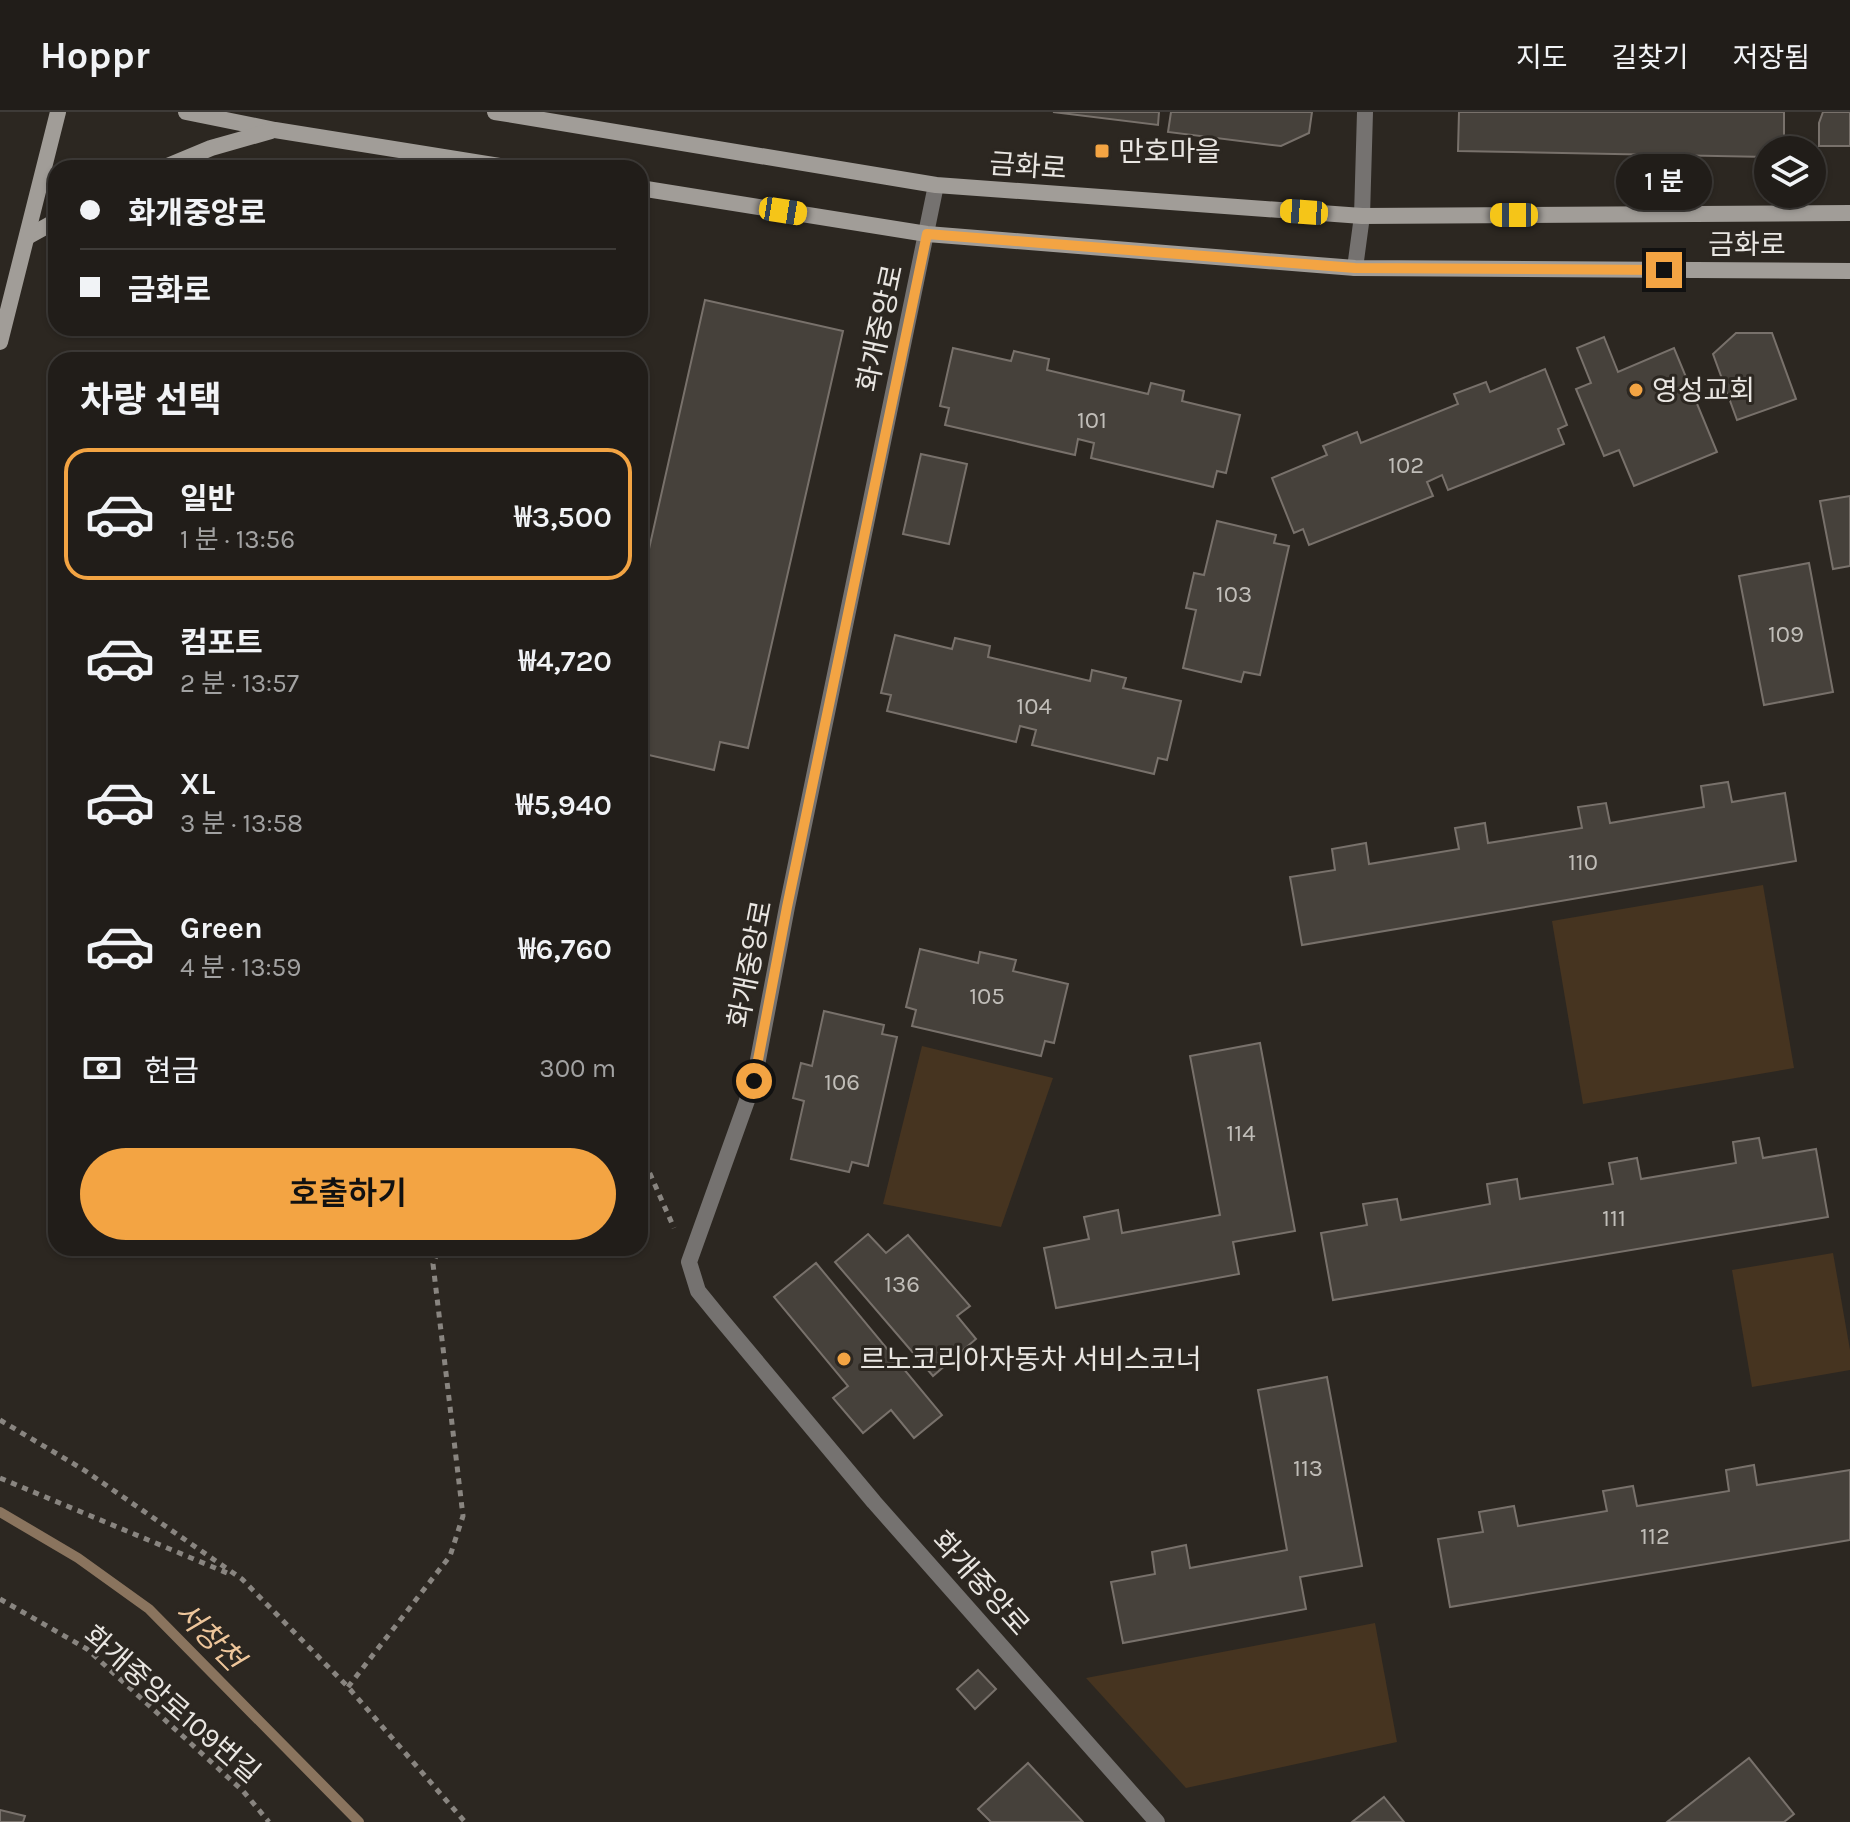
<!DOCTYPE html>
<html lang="ko">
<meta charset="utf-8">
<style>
:root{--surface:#211d19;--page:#292622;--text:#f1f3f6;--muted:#a2a2a2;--line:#3e3b38;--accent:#f3a443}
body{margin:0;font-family:Karla,"Noto Sans KR",sans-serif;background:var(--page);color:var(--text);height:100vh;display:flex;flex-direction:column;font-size:30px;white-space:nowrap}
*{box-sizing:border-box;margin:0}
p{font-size:26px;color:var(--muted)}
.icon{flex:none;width:44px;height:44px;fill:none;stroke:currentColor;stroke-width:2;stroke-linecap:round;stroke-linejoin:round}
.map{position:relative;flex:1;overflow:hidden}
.drawer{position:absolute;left:48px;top:240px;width:600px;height:904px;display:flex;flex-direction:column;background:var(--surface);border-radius:24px;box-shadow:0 2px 6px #0004,0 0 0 2px var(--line)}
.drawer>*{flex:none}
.hud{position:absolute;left:48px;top:48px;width:600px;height:176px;border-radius:24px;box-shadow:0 2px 6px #0004,0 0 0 2px var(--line);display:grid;align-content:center;height:176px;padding:0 32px;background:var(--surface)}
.buttons{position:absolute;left:1754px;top:24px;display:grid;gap:16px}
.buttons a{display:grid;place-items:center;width:72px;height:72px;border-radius:50%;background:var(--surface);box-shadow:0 2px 6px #0004,0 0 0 2px var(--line);font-size:40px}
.end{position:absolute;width:36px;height:36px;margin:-18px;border:10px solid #f3a443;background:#111;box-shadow:0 0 0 4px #111}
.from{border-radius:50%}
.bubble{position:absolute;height:56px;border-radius:28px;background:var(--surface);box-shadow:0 2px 6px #0004,0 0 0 2px var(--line);font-size:26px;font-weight:600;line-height:56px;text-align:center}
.car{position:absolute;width:24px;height:48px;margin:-24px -12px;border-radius:10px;box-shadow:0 0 6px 2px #0007;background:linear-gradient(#f5c518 24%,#345 0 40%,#f5c518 0 76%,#345 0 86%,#f5c518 0)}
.hud b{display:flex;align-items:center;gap:28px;height:76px;font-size:30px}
.hud b+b{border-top:2px solid var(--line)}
.hud i{width:20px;height:20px;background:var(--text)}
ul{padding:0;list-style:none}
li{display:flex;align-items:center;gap:24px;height:132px;margin:0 16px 12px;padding:0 16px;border:4px solid transparent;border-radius:24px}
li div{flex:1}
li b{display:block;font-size:30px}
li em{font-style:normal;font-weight:600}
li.active{border-color:var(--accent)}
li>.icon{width:72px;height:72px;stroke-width:1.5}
h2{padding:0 32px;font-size:36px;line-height:96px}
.pay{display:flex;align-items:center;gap:20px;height:88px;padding:0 32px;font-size:30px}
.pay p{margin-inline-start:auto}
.action{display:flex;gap:16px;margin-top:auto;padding:16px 32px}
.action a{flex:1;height:92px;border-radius:48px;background:var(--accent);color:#111;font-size:32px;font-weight:600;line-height:92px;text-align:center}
header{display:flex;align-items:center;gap:48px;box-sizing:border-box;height:112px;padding:0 40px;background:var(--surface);border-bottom:2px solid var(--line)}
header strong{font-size:38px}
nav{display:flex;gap:44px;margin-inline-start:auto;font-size:28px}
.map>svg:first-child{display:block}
.green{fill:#463420}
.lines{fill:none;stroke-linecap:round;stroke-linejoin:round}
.stream{stroke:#8a745e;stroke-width:10}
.building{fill:#46413b;stroke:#78716b;stroke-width:2}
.path{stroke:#898580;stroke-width:5;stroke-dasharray:6 6;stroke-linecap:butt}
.street{stroke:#757270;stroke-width:16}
.secondary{stroke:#a19d98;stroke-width:16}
.route{stroke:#f3a443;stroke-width:10}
.poi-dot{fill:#f3a443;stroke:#2c2721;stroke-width:3}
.labels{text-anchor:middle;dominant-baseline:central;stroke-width:6;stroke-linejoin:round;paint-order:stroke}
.number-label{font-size:24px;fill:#c0bdb8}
.poi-label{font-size:28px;fill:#e9e6e2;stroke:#2c2721;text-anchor:start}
.street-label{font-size:28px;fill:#e9e6e2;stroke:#2c2721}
.water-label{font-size:30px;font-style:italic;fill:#eec69b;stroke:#2c2721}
</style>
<header>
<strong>Hoppr</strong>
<nav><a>지도</a><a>길찾기</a><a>저장됨</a></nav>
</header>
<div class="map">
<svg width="1850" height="1710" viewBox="0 0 1850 1710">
<rect width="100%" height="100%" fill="#2c2721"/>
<g class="green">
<polygon points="1763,773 1794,956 1583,992 1552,809"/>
<polygon points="922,934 1053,966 1001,1115 883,1092"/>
<polygon points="1833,1141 1850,1238 1850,1258 1752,1275 1732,1158"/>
<polygon points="1375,1511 1397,1630 1186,1676 1086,1566"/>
</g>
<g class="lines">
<polyline class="stream" points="0,1400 78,1446 149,1497 359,1710"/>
</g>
<g class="building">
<polygon points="1053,0 1159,0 1158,13"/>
<polygon points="1171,0 1312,0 1309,21 1281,34 1168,20"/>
<polygon points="1459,0 1784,0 1784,38 1768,38 1768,45 1458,39"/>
<polygon points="1823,0 1850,0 1850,34 1819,34 1819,11"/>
<polygon points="705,188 843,219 748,636 720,630 714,658 640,641 640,477"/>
<polygon points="1736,221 1772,221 1796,287 1737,308 1713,242"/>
<polygon points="1604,225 1618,260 1674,236 1717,340 1634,374 1619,338 1604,344 1576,277 1591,271 1577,236"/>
<polygon points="953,236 1011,249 1014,239 1049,247 1047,258 1148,282 1151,271 1184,279 1182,289 1240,303 1226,361 1217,359 1213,375 1091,346 1094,331 1078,327 1075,343 945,313 949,296 940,294"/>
<polygon points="1545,257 1567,313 1558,317 1564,332 1448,378 1442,363 1427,370 1433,384 1309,433 1303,417 1294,421 1272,366 1327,343 1323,334 1357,320 1361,331 1458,292 1454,282 1486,270 1490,280"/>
<polygon points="921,342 967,352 949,432 903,422"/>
<polygon points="1850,384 1850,454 1833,457 1820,389"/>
<polygon points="1217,409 1276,423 1274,431 1289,434 1260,563 1244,560 1241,570 1183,556 1196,498 1186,496 1194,461 1204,463"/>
<polygon points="1809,451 1833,580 1764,593 1739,464"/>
<polygon points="895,523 952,537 955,526 990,534 988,545 1090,569 1092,558 1126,566 1123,576 1181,589 1167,648 1158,646 1154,662 1032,633 1036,618 1020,614 1016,630 887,599 891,583 881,581"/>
<polygon points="1728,670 1732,690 1785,681 1796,749 1302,833 1290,765 1335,758 1332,737 1366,731 1369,752 1459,737 1455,716 1485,711 1488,731 1582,716 1578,695 1606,691 1610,711 1704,695 1701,674"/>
<polygon points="920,837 978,851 980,840 1016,848 1013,859 1068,872 1054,931 1045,929 1041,944 912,914 916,898 906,895"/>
<polygon points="824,899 884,913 882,922 897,925 868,1054 852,1050 849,1060 791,1047 804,989 793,986 801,951 812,954"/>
<polygon points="1260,931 1295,1119 1233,1130 1239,1162 1056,1196 1044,1136 1089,1127 1084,1105 1118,1098 1122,1121 1220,1103 1190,944"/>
<polygon points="1759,1026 1763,1046 1816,1037 1828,1105 1333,1188 1321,1121 1367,1113 1363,1092 1397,1087 1401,1108 1490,1092 1487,1072 1517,1067 1520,1087 1613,1072 1609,1051 1637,1046 1641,1067 1736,1051 1733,1030"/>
<polygon points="868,1122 886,1141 908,1123 970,1194 957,1204 976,1227 933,1264 835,1150"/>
<polygon points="816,1151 942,1303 914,1326 891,1298 863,1321 833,1286 848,1274 774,1185"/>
<polygon points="1327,1265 1362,1454 1300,1465 1306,1497 1123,1531 1111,1470 1155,1462 1152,1440 1186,1433 1190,1456 1287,1438 1258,1278"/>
<polygon points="1754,1353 1757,1373 1850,1358 1850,1428 1450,1495 1438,1427 1483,1420 1479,1400 1514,1394 1518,1414 1607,1399 1603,1379 1633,1374 1637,1394 1729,1379 1726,1358"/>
<polygon points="978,1558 996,1577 975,1597 957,1577"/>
<polygon points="1749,1646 1794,1702 1784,1710 1667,1710"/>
<polygon points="1028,1651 1083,1710 991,1710 978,1697"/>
<polygon points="1384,1685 1404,1710 1352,1710"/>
<polygon points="0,1698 25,1704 23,1710 0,1710"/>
</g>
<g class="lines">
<g class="path">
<polyline points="640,1039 674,1116"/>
<polyline points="0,1308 84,1358 242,1467 348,1575 465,1710"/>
<polyline points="0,1366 232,1463"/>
<polyline points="0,1487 87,1537 243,1679 269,1710"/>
<polyline points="348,1575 450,1444 463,1404 433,1152 439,1136"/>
</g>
<g class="street">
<polyline points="936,73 787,795 754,969 689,1150 698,1179 720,1206 874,1390 1157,1710"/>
<polyline points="1355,156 1362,104 1365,0"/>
</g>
<g class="secondary">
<polyline points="186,0 275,18 512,56"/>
<polyline points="495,0 936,73 1362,104 1850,101"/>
<polyline points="163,56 211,36 271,19"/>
<polyline points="640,76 927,122 1355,156 1850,159"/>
<polyline points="27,125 56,109"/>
<polyline points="0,230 58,0"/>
</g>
</g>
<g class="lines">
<polyline class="route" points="754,969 787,795 927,122 1355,156 1664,158"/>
</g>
<g class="poi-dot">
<rect x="1094" y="31" width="16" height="16" rx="4"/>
<circle cx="1636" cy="278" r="8"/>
<circle cx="844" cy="1247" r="8"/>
</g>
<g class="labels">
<g class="number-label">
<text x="1092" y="308">101</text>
<text x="1406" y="353">102</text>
<text x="1234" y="482">103</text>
<text x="1786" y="522">109</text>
<text x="1034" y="594">104</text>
<text x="1583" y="750">110</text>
<text x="987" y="884">105</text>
<text x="842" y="970">106</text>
<text x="1241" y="1021">114</text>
<text x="1614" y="1106">111</text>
<text x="902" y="1172">136</text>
<text x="1308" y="1356">113</text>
<text x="1655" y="1424">112</text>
</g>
<g class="poi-label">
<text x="1118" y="39">만호마을</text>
<text x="1652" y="278">영성교회</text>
<text x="860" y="1247">르노코리아자동차 서비스코너</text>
</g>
<g class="street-label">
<text transform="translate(1028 54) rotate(4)">금화로</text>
<text x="1747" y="132">금화로</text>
<text transform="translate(880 216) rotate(-78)">화개중앙로</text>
<text transform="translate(750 852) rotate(-79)">화개중앙로</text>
<text transform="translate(981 1471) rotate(48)">화개중앙로</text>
<text transform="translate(172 1592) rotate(41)">화개중앙로109번길</text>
</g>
<g class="water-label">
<text transform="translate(209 1524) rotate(45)">서창천</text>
</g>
</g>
</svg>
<div class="buttons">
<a><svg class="icon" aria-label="layers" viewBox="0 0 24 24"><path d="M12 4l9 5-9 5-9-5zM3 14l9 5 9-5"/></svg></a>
</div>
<i class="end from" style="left:754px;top:969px"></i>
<i class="end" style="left:1664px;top:158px"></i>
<div class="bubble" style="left:1616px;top:42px;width:96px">1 분</div>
<i class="car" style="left:783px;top:99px;rotate:99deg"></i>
<i class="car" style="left:1304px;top:100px;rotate:274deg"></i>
<i class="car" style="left:1514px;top:103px;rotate:270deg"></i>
<div class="hud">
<b><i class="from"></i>화개중앙로</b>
<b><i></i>금화로</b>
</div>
<section class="drawer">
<h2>차량 선택</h2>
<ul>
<li class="active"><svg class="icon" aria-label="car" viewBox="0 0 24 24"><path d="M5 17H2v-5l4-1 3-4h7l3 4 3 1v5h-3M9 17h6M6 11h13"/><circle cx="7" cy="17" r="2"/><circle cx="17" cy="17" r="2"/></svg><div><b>일반</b><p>1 분 · 13:56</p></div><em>₩3,500</em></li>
<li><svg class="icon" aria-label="car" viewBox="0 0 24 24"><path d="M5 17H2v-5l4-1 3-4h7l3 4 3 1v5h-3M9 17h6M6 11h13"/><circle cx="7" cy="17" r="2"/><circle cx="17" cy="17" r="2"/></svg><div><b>컴포트</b><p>2 분 · 13:57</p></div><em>₩4,720</em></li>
<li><svg class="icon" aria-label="car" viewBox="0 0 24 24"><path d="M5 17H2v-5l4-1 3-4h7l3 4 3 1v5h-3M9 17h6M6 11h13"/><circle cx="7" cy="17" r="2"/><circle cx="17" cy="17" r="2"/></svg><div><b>XL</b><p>3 분 · 13:58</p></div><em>₩5,940</em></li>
<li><svg class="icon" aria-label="car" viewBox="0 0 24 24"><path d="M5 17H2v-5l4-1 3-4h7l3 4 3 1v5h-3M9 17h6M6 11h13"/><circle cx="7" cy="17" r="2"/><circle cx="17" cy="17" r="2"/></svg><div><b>Green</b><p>4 분 · 13:59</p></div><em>₩6,760</em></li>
</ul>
<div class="pay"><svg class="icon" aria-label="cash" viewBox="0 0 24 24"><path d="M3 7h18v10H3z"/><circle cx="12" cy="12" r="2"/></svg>현금<p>300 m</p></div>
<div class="action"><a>호출하기</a></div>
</section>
</div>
